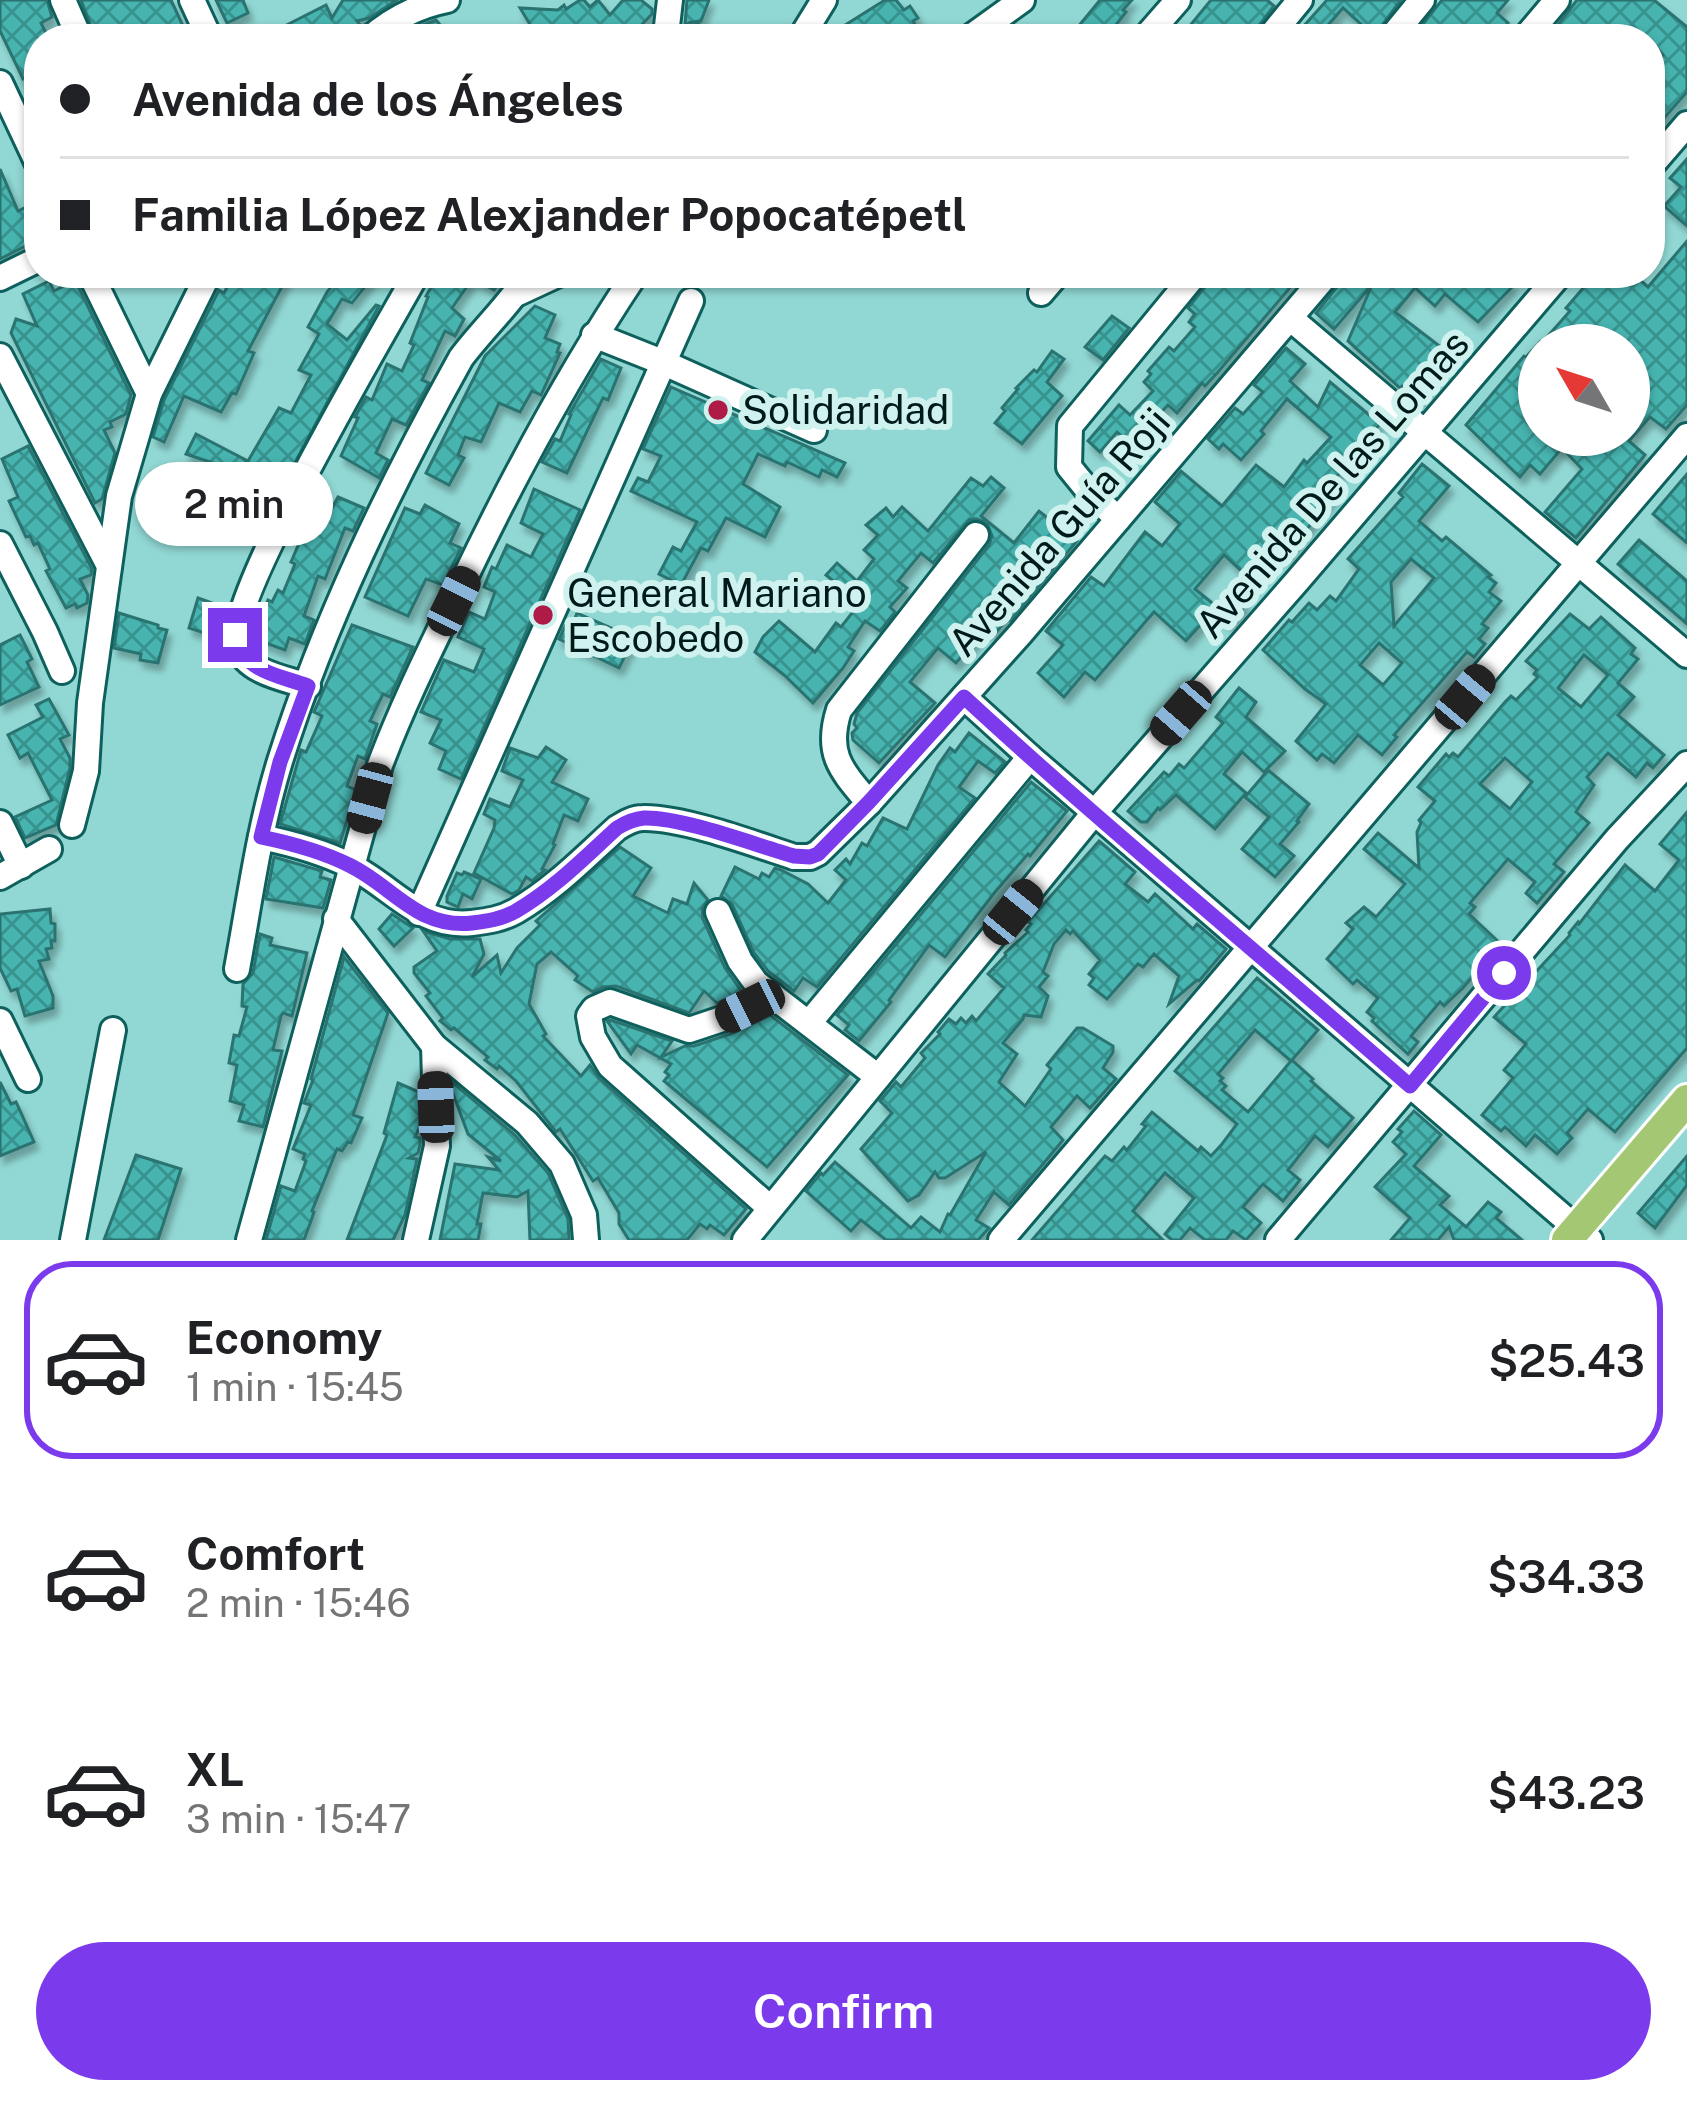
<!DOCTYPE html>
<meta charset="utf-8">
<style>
:root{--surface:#fff;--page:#f2f2f2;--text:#202124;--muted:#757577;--line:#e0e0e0;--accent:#7c3aed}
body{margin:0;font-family:"Public Sans",sans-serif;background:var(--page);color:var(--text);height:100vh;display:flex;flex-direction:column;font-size:45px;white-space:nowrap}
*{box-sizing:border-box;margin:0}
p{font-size:39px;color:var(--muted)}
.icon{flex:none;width:66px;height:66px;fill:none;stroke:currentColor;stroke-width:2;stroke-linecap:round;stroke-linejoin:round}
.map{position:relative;height:1240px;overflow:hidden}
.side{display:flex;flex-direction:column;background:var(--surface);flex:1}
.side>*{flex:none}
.hud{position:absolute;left:24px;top:24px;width:1641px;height:264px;border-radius:48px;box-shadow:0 3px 9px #0004;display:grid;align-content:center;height:264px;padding:0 36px;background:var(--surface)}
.needle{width:78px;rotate:309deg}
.buttons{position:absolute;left:1518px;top:324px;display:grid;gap:24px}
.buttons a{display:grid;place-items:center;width:132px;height:132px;border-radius:50%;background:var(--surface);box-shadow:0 3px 9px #0004;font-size:60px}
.end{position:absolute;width:54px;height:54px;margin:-27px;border:15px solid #7c3aed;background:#fff;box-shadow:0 0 0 6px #fff}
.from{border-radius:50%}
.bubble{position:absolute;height:84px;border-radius:42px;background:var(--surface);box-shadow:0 3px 9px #0004;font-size:39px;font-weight:600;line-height:84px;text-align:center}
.car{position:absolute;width:36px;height:72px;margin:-36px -18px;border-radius:15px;box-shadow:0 0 9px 3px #0007;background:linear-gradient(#222 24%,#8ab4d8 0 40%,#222 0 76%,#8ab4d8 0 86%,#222 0)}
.hud b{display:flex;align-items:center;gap:42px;height:114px;font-size:45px}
.hud b+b{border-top:3px solid var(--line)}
.hud i{width:30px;height:30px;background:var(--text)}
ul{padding:21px 0 0;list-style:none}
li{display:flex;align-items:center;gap:36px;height:198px;margin:0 24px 18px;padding:0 12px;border:6px solid transparent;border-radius:48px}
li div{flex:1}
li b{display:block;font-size:45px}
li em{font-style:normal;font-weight:600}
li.current{border-color:var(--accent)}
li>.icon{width:108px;height:108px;stroke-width:1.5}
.cta{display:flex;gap:24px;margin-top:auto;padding:24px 36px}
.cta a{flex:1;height:138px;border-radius:72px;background:var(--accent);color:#fff;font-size:48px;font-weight:600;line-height:138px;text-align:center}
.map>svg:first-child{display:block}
.building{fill:url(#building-cross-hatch);stroke:#2a7370;stroke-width:3;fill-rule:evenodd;filter:url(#shadow)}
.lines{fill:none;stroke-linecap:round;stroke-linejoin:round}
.minor-casing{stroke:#0e605d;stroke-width:30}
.major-casing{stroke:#fff;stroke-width:36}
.minor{stroke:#fff;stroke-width:24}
.major{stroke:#a4c774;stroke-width:30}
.route{stroke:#7c3aed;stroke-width:15}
.poi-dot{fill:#ae1b46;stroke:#cff2ef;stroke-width:4.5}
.labels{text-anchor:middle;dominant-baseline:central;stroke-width:12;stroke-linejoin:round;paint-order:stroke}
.poi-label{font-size:39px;fill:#001a19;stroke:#cff2ef;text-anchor:start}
.street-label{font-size:39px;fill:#001a19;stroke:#cff2ef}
</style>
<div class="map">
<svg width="1687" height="1240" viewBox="0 0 1687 1240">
<defs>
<pattern id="building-cross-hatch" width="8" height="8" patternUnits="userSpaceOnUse" patternTransform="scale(3)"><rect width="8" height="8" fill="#46b4b0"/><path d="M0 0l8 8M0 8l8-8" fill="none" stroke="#38928e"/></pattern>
<filter id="shadow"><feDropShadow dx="4" dy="7" stdDeviation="3" flood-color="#0004"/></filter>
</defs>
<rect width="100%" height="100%" fill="#91d8d4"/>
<g class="building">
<polygon points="0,0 47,0 52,17 41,23 49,39 39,39 39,70 23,79 0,31"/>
<polygon points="81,0 171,0 189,39 96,39"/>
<polygon points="216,0 243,0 248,13 227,23"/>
<polygon points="343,0 397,0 369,18 357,21 360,25 353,39 259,39 326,5 332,18"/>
<polygon points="580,0 584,0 590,7 598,0 610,15 623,0 641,0 652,9 652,14 628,39 539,39 520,8 558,10 564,5 566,9"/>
<polygon points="687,0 709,0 701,21 693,22 733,39 688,39 691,23 685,24"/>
<polygon points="885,0 896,0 904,10 910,6 918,18 913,21 923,39 823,39"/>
<polygon points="1100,0 1132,0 1123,10 1126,12 1105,39 1068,39"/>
<polygon points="1211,0 1267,0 1274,6 1254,32 1250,29 1242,39 1179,39"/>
<polygon points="1327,0 1401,0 1374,36 1343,8 1316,39 1292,39"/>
<polygon points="1442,0 1508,0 1497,13 1508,23 1495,39 1411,39"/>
<polygon points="1577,0 1654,0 1687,27 1687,92 1650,134 1650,70 1663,55 1650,39 1557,39 1563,32 1557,26"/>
<polygon points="436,20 452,39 401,39 422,25"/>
<polygon points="1687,159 1687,226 1664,206 1681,187 1670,178"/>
<polygon points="0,169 18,211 39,201 39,239 0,259"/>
<polygon points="1687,241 1687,405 1666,429 1650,417 1629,441 1645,455 1576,538 1545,512 1582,469 1562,448 1540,474 1530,465 1520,477 1466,425 1524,356 1526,357 1539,343 1539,435 1629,435 1629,345 1540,345 1570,311 1566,308 1596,273 1632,273 1648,287"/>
<polygon points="241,273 289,273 248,351 254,353 236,394 232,393 221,412 184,396 164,442 153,437 164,400 219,290 224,293 231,280 236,282"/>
<polygon points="342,273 376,273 352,303 342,299 327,324 347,340 376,305 379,306 264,520 260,518 254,531 226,518 240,484 217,473 218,470 211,466 213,463 186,454 196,434 248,461 279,408 291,413 311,375 299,370 319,334 308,327 327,292"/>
<polygon points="439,273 446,278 448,273 452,277 455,273 506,273 494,290 473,278 452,308 464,319 455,336 445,331 422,380 429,383 406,425 392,419 376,453 388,460 379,478 341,456 358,418 355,417 366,397 372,400 387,364 402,371 414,345 410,343 428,297 426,296"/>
<polygon points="1216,273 1299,273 1294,283 1218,372 1205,386 1202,383 1177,413 1168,405 1131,444 1117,432 1100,452 1088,441 1119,405 1130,415 1153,391 1144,382 1151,374 1148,371 1169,347 1174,351 1195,327 1189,322 1195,314 1188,308"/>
<polygon points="1348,273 1499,273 1513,286 1478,322 1445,294 1435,306 1415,288 1395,312 1442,348 1422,371 1434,381 1419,400 1402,386 1400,388 1348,341 1372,285 1334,329 1316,313"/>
<polygon points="75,280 131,395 126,414 110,422 112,427 104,430 115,453 102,499 95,503 11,333 16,319 37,326 23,294 49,281 54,291"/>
<polygon points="535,306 555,315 545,338 560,344 557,352 560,353 541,395 532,391 520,412 499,403 481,442 465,437 458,455 464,458 449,485 426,473 485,356"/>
<polygon points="1112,316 1129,328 1103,360 1085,347"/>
<polygon points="1286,348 1305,364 1290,381 1318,407 1330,382 1380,424 1326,490 1334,495 1285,557 1274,548 1249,578 1224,555 1195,589 1217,607 1230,591 1246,605 1230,624 1214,610 1186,641 1154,612 1095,680 1085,672 1064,697 1038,673 1063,645 1046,631 1091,577 1104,586 1145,532 1162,546 1180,524 1155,502 1181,471 1222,506 1256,465 1284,487 1304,460 1307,463 1331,437 1287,399 1261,431 1264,434 1241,460 1223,444 1219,449 1208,439 1235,408 1243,414 1263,392 1254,385"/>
<polygon points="1052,351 1064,359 1047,382 1062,396 1022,444 995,423 1005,411 1002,408 1018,389 1016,388 1034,370 1037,372"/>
<polygon points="601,359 621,368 608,400 603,398 567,473 542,462 555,439 560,441 571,415 569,414"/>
<polygon points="671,387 845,463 837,477 822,470 819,477 787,462 785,466 758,454 743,484 780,507 765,537 726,518 708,551 701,548 681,585 659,574 673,547 681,551 697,522 631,491 638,478 648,482 661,456 643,449"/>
<polygon points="28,446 92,569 91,575 80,579 88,595 87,603 77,608 75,604 66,608 46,571 50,569 38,543 34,545 30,536 26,537 9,501 18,497 2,459"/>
<path d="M1422,464L1449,486L1419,521L1442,541L1446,537L1491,575L1488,577L1496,583L1489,592L1501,601L1482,624L1488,628L1479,639L1485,644L1474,657L1467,652L1394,735L1397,737L1382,755L1358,735L1334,763L1322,754L1317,760L1296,741L1326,704L1305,689L1263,650L1289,620L1292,622L1309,603L1317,610L1330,596L1336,601L1359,569L1348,559L1403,497L1399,493ZM1411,559L1434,578L1394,626L1391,582ZM1379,643L1402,663L1383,685L1360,665Z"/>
<polygon points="1687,474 1687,543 1653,514"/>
<polygon points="991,477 1004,488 981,516 1014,543 1039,511 1077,541 1010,621 1007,619 994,635 986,628 956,663 938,648 910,682 935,703 879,763 853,740 852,733 857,728 854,724 857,713 989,545 992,536 987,523 977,519 969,520 933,563 921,553 898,581 907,588 890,607 895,612 880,631 865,621 848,647 854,651 843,668 813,703 784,675 755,652 763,637 779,621 815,652 836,623 841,627 860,603 826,575 837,563 857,581 874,559 864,550 878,535 866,525 886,508 893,517 902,507 928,531 971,478 983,486"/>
<polygon points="534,489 580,510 461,779 439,769 446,751 430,743 441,720 421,712 444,660 474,672 484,649 458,637 469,612 485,619 495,592 484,587 492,567 496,569 507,545 531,557 543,534 521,523"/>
<polygon points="338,497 364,508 353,531 345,528 325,579 318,576 304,616 314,620 305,644 289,638 285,650 260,641 262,638 255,635 262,613 268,600 272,602 278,590 283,593 295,564 291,562 312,513 322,517 326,508 331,510"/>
<polygon points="425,505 459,524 450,543 461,548 443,585 426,579 408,616 365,597 405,508 420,514"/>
<polygon points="1639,540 1687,581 1687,624 1618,564"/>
<polygon points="198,598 223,607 214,636 189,628"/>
<polygon points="119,613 158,625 158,628 167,630 158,663 140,660 141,654 114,648"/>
<polygon points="577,613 634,638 619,668 559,639 565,626 571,629"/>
<path d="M1570,614L1589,629L1601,617L1635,648L1631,654L1638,659L1618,683L1634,697L1618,715L1664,755L1653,768L1647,763L1636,777L1608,753L1587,777L1594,785L1576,812L1589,823L1554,864L1564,872L1537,903L1526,893L1535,882L1508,859L1470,903L1475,907L1469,914L1501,944L1463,988L1444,1006L1440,1002L1411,1036L1418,1042L1408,1054L1372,1021L1374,1018L1367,1012L1378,998L1357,980L1353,984L1327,959L1353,929L1346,923L1364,907L1376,917L1405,884L1364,849L1378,833L1419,868L1417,832L1421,823L1419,820L1435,801L1418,787L1446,754L1449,757L1453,753L1458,757L1505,702L1511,696L1516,700L1538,677L1534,674L1537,670L1526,661ZM1584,655L1608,675L1581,707L1558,688ZM1505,758L1532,782L1510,809L1480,784Z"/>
<polygon points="352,625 413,647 390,697 383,694 370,721 377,724 365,759 358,756 347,786 356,790 340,843 280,824 301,750 306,752 322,716 314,712"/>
<polygon points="20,635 32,659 27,662 39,687 0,705 0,645"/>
<polygon points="1239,688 1256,702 1246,717 1285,751 1264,772 1242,752 1224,774 1246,793 1215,829 1176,795 1160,810 1158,808 1147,822 1141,822 1128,811 1164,772 1169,776 1179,764 1184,768 1186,766 1223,723 1216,717"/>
<polygon points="49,699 69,735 60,739 70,758 70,768 56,825 25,838 15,817 52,800 28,753 20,758 8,735 43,717 36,705"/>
<polygon points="969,733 1005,762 995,773 978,761 959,787 975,798 817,987 803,978 794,991 768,971 754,953 732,904 721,896 735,867 759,879 762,873 769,877 775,868 781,870 808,884 828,903 846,880 835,870 846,859 850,864 862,843 867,846 883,818 907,829 938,765 950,748 955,752"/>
<polygon points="546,747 566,760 552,782 588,799 578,821 564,815 553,844 555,845 542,869 545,870 532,881 526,877 519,890 512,894 474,873 494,828 495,820 484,814 490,799 510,807 523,780 502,771 510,748 538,758"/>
<polygon points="1268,770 1309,804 1297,821 1299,822 1280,844 1294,856 1275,877 1242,849 1269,817 1245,797"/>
<polygon points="1031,782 1067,811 1030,856 1028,854 995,892 945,957 929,945 889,1000 891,1002 859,1041 845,1030 849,1025 837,1015"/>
<polygon points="1687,812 1687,1048 1615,1132 1588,1109 1567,1133 1572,1138 1557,1154 1535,1135 1526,1146 1505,1127 1501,1131 1482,1115 1513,1078 1504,1070 1526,1044 1494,1017 1570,935 1569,933 1578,922 1579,924 1625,865 1655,891 1679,860 1660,844"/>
<polygon points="1099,841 1135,872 1125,884 1148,902 1155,894 1193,929 1197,924 1226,949 1199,981 1197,980 1169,1004 1179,976 1154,954 1143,967 1138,964 1107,999 1089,985 1094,978 1089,974 1100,960 1073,931 1070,934 1066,930 1054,944 1043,972 1048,976 1039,987 1048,996 1041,1017 1024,1015 1023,1019 1003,1043 1017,1054 999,1082 1025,1106 1051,1069 1047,1065 1077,1028 1083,1028 1113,1046 1113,1052 1103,1068 1116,1079 1090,1108 1077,1096 1051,1127 1063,1140 1009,1205 994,1192 976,1220 989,1228 978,1240 886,1240 861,1220 851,1231 806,1191 821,1173 823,1175 835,1162 911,1228 921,1217 940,1232 948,1214 950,1215 986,1152 945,1178 939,1178 935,1172 919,1195 908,1201 861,1149 892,1113 880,1101 896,1082 901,1087 925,1058 921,1053 940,1034 938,1032 949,1019 956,1024 961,1018 966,1023 972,1016 976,1021 1004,988 988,974 1006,955 1005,953 1028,932 1026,930 1031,924 1028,922"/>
<polygon points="620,847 651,868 633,896 668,913 673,899 687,904 694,883 708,900 702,909 703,919 725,968 742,992 717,1003 704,991 689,1013 616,986 603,987 593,992 575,980 578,976 551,952 537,964 529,1004 546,1034 543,1036 581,1076 590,1065 599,1078 746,1209 724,1235 710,1225 707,1229 700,1224 687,1240 629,1240 619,1224 619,1213 598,1178 593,1181 560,1129 556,1132 516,1081 499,1066 497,1069 485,1060 488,1057 454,1028 451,1030 440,1021 443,1018 426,996 430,993 414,973 414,967 437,951 423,931 450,939 480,939 484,954 472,977 497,955 501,973 517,948 540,925 536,921"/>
<polygon points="274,857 322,871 320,877 331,880 323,908 266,899"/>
<polygon points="464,872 481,879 472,899 463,894 458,907 447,902 447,896 457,873 462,875"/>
<polygon points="50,909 51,923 55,924 55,941 51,941 52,948 46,949 49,959 39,961 53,996 53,1008 25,1016 17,989 11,991 0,968 0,914"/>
<polygon points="392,914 413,928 394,946 379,929"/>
<polygon points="260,934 272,938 270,945 307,953 292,1016 283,1013 281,1016 273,1050 282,1051 263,1127 239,1121 244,1105 230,1101 237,1065 229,1063 234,1035 239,1036 247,1007 242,1006 243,984 253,973"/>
<polygon points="344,957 388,1013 353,1115 362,1118 351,1143 348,1142 342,1151 337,1149 312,1211 314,1212 311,1221 304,1240 266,1240 281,1186 295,1191 306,1161 303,1159 305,1154 293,1149 311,1105 304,1103 313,1080 311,1079"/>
<path d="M1257,978L1318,1030L1292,1060L1313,1079L1311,1081L1353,1118L1328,1147L1315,1136L1288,1170L1300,1180L1283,1201L1263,1184L1243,1207L1261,1223L1246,1240L1233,1231L1226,1240H1205L1190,1228L1180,1240H1172L1165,1234L1194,1198L1165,1173L1133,1211L1163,1240H1032L1105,1156L1112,1161L1124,1147L1127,1150L1146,1126L1142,1124L1152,1112L1198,1151L1201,1147L1211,1156L1222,1144L1237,1124L1175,1071ZM1255,1030L1291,1061L1248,1112L1222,1090L1226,1086L1220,1081L1223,1078L1218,1074Z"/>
<polygon points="770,1015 848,1075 767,1167 664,1081 669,1075 665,1072 671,1064 637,1045 631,1054 607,1021 611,1020 672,1041 661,1057 685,1046 694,1046 733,1033"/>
<polygon points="0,1082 11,1104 16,1102 17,1104 34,1142 0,1156"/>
<polygon points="452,1082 515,1135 548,1173 568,1219 569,1240 530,1240 528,1191 517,1197 483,1193 477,1224 481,1224 478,1240 440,1240 455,1164 499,1170 488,1157 501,1161 468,1134 452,1091"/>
<polygon points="398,1083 419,1092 420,1126 415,1137 420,1138 420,1144 418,1153 409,1158 417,1159 405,1215 393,1240 347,1240 387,1135 384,1133"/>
<polygon points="1414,1111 1441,1135 1414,1166 1449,1196 1440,1205 1466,1227 1488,1202 1501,1212 1496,1218 1522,1240 1454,1240 1449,1227 1438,1240 1391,1240 1410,1218 1375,1187 1406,1154 1393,1142 1402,1132 1398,1129"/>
<polygon points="136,1155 181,1169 158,1240 104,1240"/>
<polygon points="1687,1156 1687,1185 1655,1228 1638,1213"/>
</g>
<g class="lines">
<g class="minor-casing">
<g id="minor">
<polyline points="63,0 80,39"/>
<polyline points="192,0 210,39"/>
<path d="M369,39C392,19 417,6 447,0"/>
<polyline points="663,39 667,26 670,0"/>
<polyline points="800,39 824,0"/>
<polyline points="968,39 1022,0"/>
<polyline points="1144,39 1178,0"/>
<polyline points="1268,39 1300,0"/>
<polyline points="1390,39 1422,0"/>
<polyline points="1524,39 1557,0"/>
<polyline points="0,83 39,166"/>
<polyline points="1650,167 1687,124"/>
<polyline points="90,273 149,394"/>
<polyline points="0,278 39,259"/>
<polyline points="518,293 561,273"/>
<polyline points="1041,293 1058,273"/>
<polyline points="1290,318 1687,655"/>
<polyline points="594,335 662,362 814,430"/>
<polyline points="0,356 109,566"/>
<polyline points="1118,519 1091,494 1069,467 1070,426 1196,273"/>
<polyline points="0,544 45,632 62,671"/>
<path d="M308,686C284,678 248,673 238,647C222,604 388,326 417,273"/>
<polyline points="964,697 1030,757 1590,1240"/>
<path d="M869,803C841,770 825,754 839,710L976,535"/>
<polyline points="0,823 21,866"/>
<polyline points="72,825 86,771 90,703 119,496 149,394 209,273"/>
<path d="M261,837C290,843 323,852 349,865C392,886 420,929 472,923C488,921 502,919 516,911C554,889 585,857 617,828C625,823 633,818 643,818C682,817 755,844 794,857H810L818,853L869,803L1021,633L1328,273"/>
<polyline points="0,877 49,849"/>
<polyline points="718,912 740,961 756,983 878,1077"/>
<polyline points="419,913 691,301"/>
<polyline points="336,919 434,1046 527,1123 562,1164 584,1215 586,1240"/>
<path d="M237,969C250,899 259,829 280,761C324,621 390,486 461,358C483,329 510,304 530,273"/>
<polyline points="0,1021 28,1079"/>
<polyline points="809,1023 1030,757"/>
<polyline points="770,1208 610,1066 593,1037 589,1016 594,1009 610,1002 689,1030 728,1017 772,995"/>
<polyline points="73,1240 113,1030"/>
<path d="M249,1240L380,765C403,704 432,646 460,588C512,479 569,373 636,273"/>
<polyline points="416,1240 437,1146 434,1046"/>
<polyline points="745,1240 1094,813 1298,580 1561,273"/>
<polyline points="1001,1240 1687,436"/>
<polyline points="1278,1240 1617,839 1687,764"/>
</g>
</g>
<g class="major-casing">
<polyline id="major" points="1567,1240 1687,1100"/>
</g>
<use href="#minor" class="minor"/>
<use href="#major" class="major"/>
</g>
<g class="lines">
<path class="route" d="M235,635C245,673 275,674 308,686L280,762L261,837C290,843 323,852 349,865C393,886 417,929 472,923C488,921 502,919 516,911C554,889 585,857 617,828C625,823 633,819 644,818C682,817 755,845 794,856L810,857L818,854L869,802L964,697C1109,831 1262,955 1410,1086L1504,973"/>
</g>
<g class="poi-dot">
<circle cx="718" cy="410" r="12"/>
<circle cx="543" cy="615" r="12"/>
</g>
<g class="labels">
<g class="poi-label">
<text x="742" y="410">Solidaridad</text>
<text x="567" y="593">General Mariano<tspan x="567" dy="45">Escobedo</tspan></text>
</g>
<g class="street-label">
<text transform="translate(1332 484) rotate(-49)">Avenida De las Lomas</text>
<text transform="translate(1059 532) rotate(-49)">Avenida Guía Roji</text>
</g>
</g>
</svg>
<div class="buttons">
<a><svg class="needle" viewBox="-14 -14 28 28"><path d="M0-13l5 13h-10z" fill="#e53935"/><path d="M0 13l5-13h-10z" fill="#757577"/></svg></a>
</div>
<i class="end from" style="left:1504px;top:973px"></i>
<i class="end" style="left:235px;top:635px"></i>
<div class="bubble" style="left:135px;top:462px;width:198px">2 min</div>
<i class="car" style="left:454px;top:601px;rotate:26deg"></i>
<i class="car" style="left:1465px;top:697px;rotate:40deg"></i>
<i class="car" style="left:1181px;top:713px;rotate:221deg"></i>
<i class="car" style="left:370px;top:798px;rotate:195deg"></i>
<i class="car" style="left:1013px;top:912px;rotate:39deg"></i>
<i class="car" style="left:750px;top:1006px;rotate:244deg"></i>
<i class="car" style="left:436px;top:1107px;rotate:358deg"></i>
<div class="hud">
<b><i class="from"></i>Avenida de los Ángeles</b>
<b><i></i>Familia López Alexjander Popocatépetl</b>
</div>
</div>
<section class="side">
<ul>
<li class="current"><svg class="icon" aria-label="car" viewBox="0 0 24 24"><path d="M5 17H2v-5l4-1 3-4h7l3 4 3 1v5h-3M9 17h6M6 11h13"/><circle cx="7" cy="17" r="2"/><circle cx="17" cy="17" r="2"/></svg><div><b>Economy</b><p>1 min · 15:45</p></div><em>$25.43</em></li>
<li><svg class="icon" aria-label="car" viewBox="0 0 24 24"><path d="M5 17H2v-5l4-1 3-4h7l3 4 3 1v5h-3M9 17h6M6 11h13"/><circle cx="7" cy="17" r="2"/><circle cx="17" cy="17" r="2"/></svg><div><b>Comfort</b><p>2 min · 15:46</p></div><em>$34.33</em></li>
<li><svg class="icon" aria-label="car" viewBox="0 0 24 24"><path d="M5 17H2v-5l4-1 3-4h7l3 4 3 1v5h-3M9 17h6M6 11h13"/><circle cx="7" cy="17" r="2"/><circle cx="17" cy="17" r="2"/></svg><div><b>XL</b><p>3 min · 15:47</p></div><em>$43.23</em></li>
</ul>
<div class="cta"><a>Confirm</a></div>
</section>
